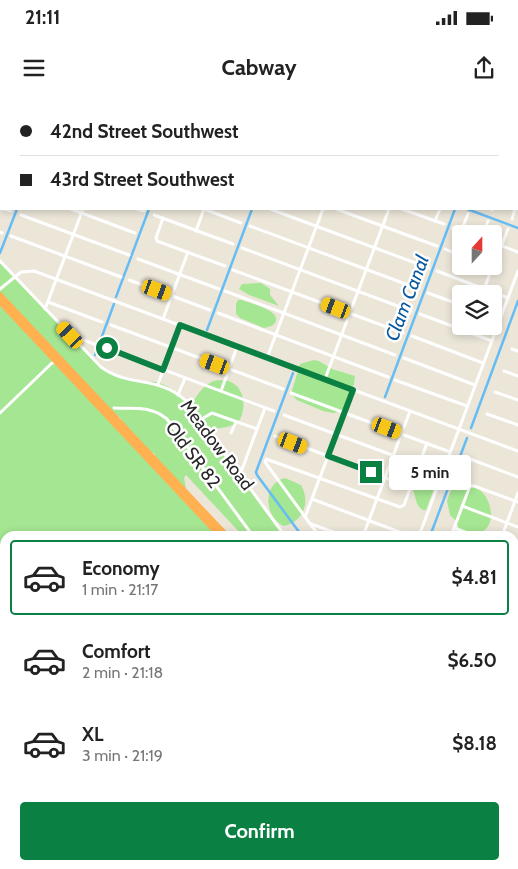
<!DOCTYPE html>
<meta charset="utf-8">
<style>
:root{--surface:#fff;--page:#f6f6f6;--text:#222;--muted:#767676;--line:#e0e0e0;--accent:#0b8043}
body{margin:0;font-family:Cabin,sans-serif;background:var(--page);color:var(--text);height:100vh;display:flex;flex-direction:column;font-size:19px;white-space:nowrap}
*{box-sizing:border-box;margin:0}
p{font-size:16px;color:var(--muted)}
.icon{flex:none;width:28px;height:28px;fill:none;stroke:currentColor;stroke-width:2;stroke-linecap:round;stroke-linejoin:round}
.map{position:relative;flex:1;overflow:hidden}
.details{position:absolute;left:0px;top:431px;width:519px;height:339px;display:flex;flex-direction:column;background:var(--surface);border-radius:15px 15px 0 0;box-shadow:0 2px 8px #0003}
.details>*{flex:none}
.banner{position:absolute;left:0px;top:0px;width:519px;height:110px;box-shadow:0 2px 8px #0003;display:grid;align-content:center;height:110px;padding:0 20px;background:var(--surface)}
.needle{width:32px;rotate:21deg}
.controls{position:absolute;left:452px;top:125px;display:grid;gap:10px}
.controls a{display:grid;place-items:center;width:50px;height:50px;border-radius:5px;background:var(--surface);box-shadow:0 2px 8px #0003;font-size:25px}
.end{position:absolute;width:22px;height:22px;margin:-11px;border:6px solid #0b8043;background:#fff;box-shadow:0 0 0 2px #fff}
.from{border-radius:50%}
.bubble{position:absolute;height:35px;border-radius:5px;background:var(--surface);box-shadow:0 2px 8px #0003;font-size:16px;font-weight:700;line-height:35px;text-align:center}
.car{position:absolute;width:15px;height:30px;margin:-15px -8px;border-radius:6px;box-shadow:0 0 4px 1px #0007;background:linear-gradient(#f5c518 24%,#345 0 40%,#f5c518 0 76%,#345 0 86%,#f5c518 0)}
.banner b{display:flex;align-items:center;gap:18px;height:48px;font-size:19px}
.banner b+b{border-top:1px solid var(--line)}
.banner i{width:12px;height:12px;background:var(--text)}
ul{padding:9px 0 0;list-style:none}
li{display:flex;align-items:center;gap:15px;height:75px;margin:0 10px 8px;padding:0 10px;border:2px solid transparent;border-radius:5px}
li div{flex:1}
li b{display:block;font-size:19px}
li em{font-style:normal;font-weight:700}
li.on{border-color:var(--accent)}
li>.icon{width:45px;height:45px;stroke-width:1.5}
.action{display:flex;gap:10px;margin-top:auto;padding:10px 20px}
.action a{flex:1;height:58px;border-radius:5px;background:var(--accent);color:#fff;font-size:20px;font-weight:700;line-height:58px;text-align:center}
.status{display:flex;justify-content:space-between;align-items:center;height:35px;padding:0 25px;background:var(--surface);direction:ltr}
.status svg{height:14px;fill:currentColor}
header{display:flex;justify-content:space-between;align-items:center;height:65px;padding:0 20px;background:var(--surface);font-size:22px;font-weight:700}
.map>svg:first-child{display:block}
.green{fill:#a5e692}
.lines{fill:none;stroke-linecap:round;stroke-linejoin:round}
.canal{stroke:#66bdf4;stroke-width:2.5}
.minor{stroke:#fff;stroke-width:3}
.highway{stroke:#ffb151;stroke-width:5.5}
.route{stroke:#0b8043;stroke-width:6}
.labels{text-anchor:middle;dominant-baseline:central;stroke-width:5;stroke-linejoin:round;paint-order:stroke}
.street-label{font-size:18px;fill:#282828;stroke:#fff}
.water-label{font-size:19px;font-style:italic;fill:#07589e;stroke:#fff}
</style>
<div class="status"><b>21:11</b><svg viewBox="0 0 49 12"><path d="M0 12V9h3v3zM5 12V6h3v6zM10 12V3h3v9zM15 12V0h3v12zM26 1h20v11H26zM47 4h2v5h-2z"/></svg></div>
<header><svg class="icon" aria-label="menu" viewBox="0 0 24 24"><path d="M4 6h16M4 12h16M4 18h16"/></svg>Cabway<svg class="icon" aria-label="share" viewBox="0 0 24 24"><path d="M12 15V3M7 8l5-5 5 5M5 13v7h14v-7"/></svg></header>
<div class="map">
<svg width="518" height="769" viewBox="0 0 518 769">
<rect width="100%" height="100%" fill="#ece6d9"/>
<g class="green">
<path d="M0,161L101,265C112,274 125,279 140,281C145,282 151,281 156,282C171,286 181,296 191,306C195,297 204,284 214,281C235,276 246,292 243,310C242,316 240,321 235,324C228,328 217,328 209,330L284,436H243L186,375L184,378L186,389L155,357V354L148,350L122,322L120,317H116L0,194Z"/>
<polygon points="261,183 270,189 270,195 279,206 249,195 239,189 242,184"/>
<path d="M238,200H242C249,203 283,211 275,223C273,226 268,227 264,228L240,218L236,214V204Z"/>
<polygon points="0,203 219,436 5,436 5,765 147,765 154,769 0,769"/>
<polygon points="314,260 319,261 332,269 355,276 354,284 345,307 339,312 333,313 323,311 297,300 291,294 300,264"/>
<path d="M425,363L438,364L442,367L426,410H423C414,405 417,395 411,387L419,365Z"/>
<path d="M285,378L301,385C311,402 303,422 284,426C264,418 262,383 285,378Z"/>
<path d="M455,379C464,384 476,386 483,393C492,403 497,428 478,433C472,434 465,431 459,429L456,421L450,415L447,401Z"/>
<polygon points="514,750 518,754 518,769 418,769 419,765 514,765"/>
</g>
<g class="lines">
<g class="canal">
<polyline points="177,0 180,1"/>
<polyline points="58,1 59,0"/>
<polyline points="189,1 189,0"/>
<polyline points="290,1 291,0"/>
<polyline points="490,1 490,0"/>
<polyline points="467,109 518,128"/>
<polyline points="0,153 17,109"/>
<polyline points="116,197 149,109"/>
<polyline points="207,230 252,109"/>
<polyline points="95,255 114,204"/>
<polyline points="293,273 256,372 257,375 302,436"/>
<polyline points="385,297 455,109"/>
<polyline points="471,328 518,201"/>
<polyline points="430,436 467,338"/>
<polyline points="514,537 518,538"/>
</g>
<g class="minor">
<polyline points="45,0 48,1"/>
<polyline points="111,0 115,1"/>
<polyline points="219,0 222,1"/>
<polyline points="368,0 372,1"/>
<polyline points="442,0 446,1"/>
<polyline points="517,0 518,0"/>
<polyline points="123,1 123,0"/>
<polyline points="148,1 149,0"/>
<polyline points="237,1 237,0"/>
<polyline points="296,1 297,1"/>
<polyline points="360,1 361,0"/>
<polyline points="425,1 425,0"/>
<polyline points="0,8 1,8"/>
<polyline points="0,33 1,33"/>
<polyline points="0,58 1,58"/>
<polyline points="0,83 1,83"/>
<polyline points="518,101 518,100"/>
<polyline points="0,107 1,108"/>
<polyline points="4,109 11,111"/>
<polyline points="71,109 135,133"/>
<polyline points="137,109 144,111"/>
<polyline points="204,109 241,123"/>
<polyline points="270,109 429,168"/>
<polyline points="336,109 437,146"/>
<polyline points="402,109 444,124"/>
<polyline points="492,110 492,109"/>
<polyline points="21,115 129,155"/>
<polyline points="154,115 233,144"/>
<polyline points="163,118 156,138 157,141 225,166"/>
<polyline points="512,119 515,109"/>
<polyline points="435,121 440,109"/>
<polyline points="250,126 419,189"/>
<polyline points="453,128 470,134"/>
<polyline points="196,131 204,109"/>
<polyline points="461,131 468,114"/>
<polyline points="0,132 2,133"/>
<polyline points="483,134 488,121"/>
<polyline points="11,136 121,177"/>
<polyline points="494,143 518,152"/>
<polyline points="242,148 411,211"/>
<polyline points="445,149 461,156"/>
<polyline points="138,159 219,189"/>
<path d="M0,161L101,267C130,288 157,275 185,300L285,436"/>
<polyline points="494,164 508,129"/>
<polyline points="233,170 403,233"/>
<polyline points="437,171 508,198"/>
<polyline points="129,180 210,210"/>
<polyline points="0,189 21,172 34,171 518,351"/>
<polyline points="484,189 493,166"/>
<polyline points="225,191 395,255"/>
<polyline points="428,193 461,205"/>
<polyline points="48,202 102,222"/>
<polyline points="45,209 83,109"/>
<polyline points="218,213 388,277"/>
<polyline points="420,214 492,241"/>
<polyline points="163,219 188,152"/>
<polyline points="111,225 283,289"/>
<polyline points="73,236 94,244"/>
<polyline points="412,236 483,263"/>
<polyline points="103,247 274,311"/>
<polyline points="512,249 518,251"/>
<polyline points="267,258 323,109"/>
<polyline points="404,258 475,285"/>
<polyline points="504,271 518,276"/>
<polyline points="325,279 389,109"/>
<polyline points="395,280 467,306"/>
<polyline points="158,284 180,225"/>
<polyline points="221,291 237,247"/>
<polyline points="495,292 518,300"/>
<polyline points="291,293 450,352"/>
<polyline points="178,295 185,278"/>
<path d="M114,308C134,309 150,305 167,319L253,436"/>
<polyline points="0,313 52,263 56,262"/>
<polyline points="487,314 518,325"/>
<polyline points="284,315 419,365"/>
<polyline points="200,320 212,313 257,329"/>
<polyline points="231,333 236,322"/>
<polyline points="275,336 410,387"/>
<polyline points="470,359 518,377"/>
<polyline points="239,373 241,372 265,308"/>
<polyline points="312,399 410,436"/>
<polyline points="462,406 518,427"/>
<polyline points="305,417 353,290"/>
<polyline points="311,424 344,436"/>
<polyline points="454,428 476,436"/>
<polyline points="319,436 265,362 266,359 400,407 404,405 427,343"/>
<polyline points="363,436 410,311"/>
<polyline points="419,436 518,171"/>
<polyline points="451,436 470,386 474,386 518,402"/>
<polyline points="502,436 518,393"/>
<polyline points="514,450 518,452"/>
<polyline points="514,475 518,477"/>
<polyline points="514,500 518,501"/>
<polyline points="514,532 518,521"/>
<polyline points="514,565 518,566"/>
<polyline points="514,592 518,580"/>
<polyline points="514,614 518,616"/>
<polyline points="514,639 518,641"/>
<polyline points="514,664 518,665"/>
<polyline points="514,689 518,690"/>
<polyline points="514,707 518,712"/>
<polyline points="317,769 318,765"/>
</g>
<g class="highway">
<polyline points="0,195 227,436"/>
<polyline points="0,202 220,436"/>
<polyline points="514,741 518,746"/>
<polyline points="514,748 518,753"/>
</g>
</g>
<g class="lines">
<polyline class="route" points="107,248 163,270 180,225 353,290 328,356 371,372"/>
</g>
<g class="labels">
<g class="street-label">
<text transform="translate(217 345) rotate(53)">Meadow Road</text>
<text transform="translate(193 355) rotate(53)">Old SR 82</text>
</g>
<g class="water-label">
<text transform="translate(407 198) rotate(-69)">Clam Canal</text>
</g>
</g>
</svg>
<div class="controls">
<a><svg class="needle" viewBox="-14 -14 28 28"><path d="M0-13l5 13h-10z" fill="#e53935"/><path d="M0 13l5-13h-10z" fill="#767676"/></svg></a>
<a><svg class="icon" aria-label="layers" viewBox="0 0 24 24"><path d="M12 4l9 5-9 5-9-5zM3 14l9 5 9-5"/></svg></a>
</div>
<i class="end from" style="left:107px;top:248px"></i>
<i class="end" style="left:371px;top:372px"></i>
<div class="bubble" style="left:389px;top:355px;width:82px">5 min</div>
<i class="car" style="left:157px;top:190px;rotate:110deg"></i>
<i class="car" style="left:336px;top:208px;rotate:291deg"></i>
<i class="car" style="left:70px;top:235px;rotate:317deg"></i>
<i class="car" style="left:215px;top:264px;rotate:290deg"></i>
<i class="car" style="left:387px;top:328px;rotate:111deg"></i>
<i class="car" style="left:293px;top:343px;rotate:111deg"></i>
<div class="banner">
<b><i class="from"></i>42nd Street Southwest</b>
<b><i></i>43rd Street Southwest</b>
</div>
<section class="details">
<ul>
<li class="on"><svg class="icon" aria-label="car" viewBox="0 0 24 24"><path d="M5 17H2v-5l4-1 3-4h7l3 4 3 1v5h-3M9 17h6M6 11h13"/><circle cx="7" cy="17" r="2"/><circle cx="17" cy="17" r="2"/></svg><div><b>Economy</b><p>1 min · 21:17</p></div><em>$4.81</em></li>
<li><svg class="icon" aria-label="car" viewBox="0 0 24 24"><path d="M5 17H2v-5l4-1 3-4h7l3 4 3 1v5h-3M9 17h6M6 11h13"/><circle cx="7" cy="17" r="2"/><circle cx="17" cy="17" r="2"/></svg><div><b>Comfort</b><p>2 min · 21:18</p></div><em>$6.50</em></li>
<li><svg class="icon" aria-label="car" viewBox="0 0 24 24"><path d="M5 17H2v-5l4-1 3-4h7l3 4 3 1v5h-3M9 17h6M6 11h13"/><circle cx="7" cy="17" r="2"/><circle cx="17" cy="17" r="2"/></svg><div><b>XL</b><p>3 min · 21:19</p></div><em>$8.18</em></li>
</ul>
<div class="action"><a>Confirm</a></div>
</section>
</div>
